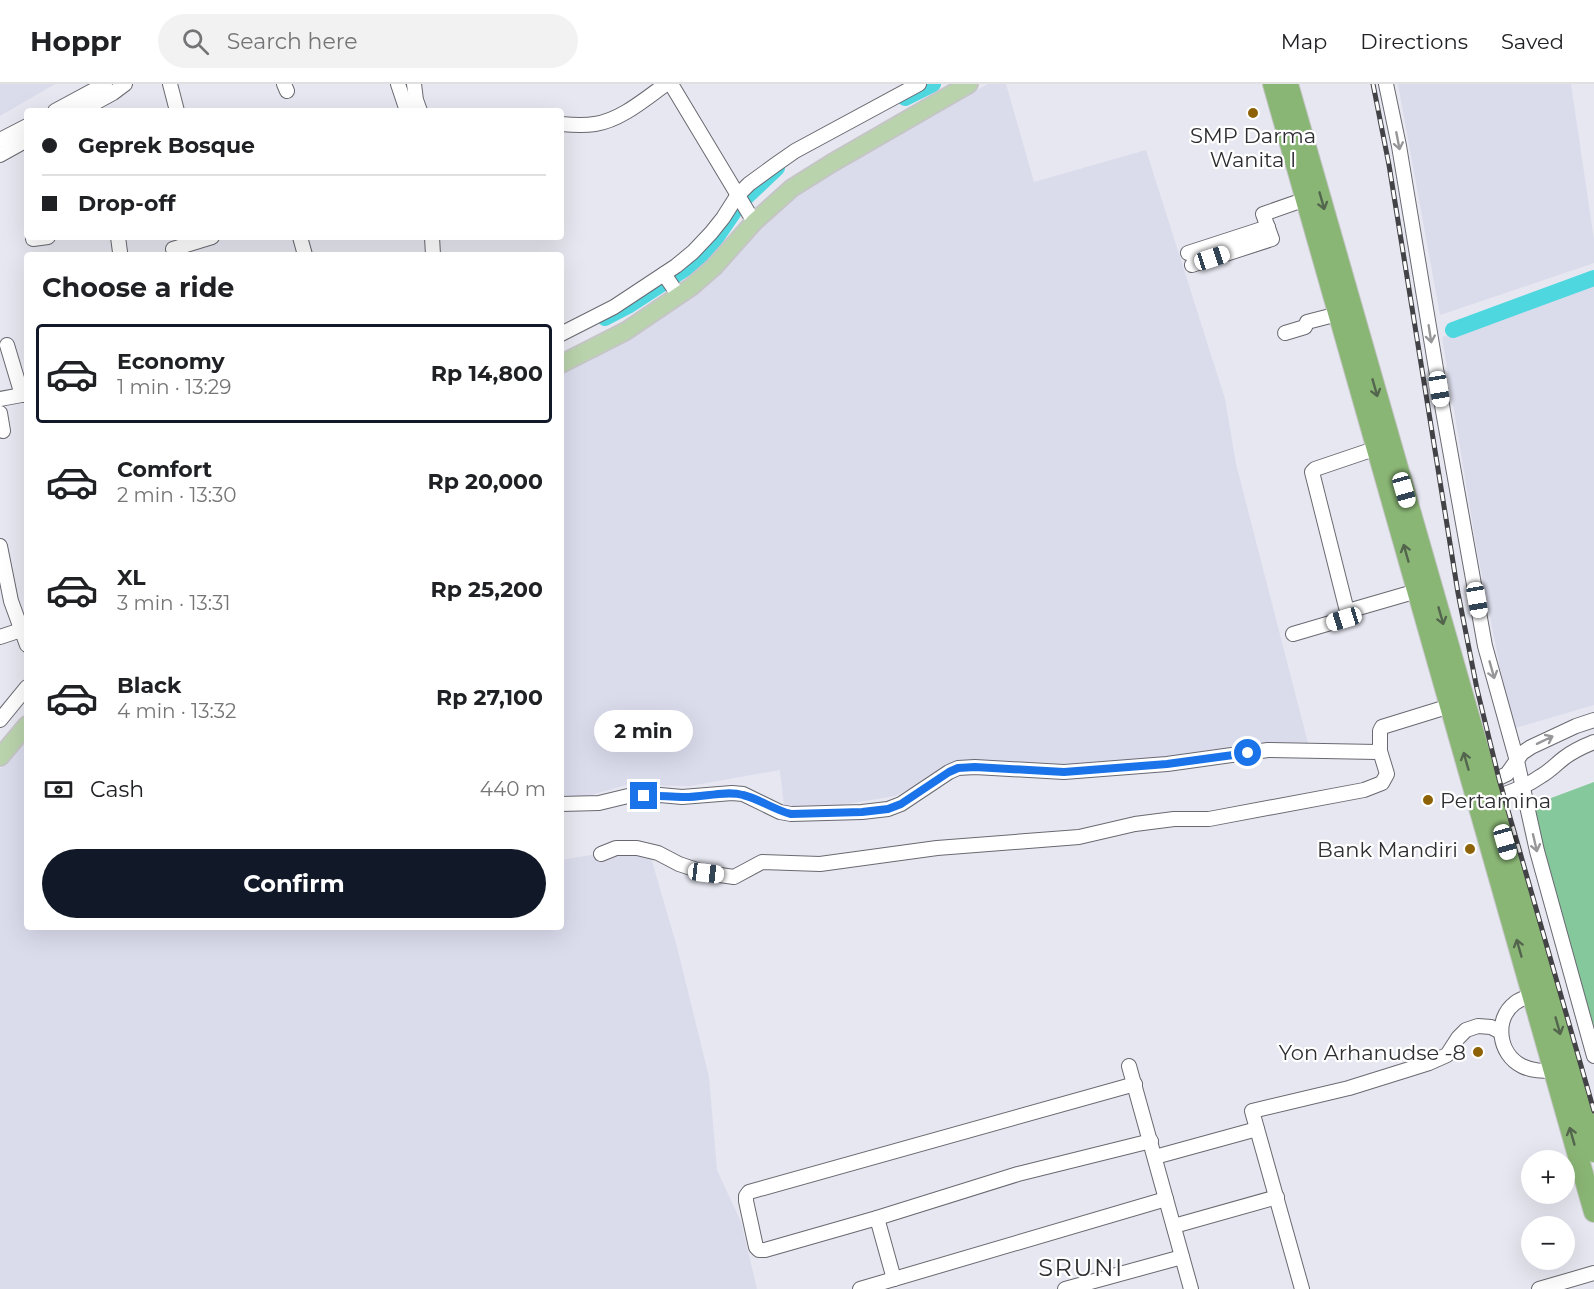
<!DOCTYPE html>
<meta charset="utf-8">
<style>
:root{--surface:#fff;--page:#f2f2f2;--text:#202124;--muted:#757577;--line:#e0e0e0;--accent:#111827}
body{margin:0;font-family:Montserrat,sans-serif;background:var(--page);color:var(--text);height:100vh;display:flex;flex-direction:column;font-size:22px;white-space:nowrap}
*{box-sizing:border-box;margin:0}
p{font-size:20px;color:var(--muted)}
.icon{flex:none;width:33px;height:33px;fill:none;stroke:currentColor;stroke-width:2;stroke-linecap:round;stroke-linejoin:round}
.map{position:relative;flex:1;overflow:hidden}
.drawer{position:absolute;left:24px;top:168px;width:540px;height:678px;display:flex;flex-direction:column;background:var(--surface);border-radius:6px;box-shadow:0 6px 24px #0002}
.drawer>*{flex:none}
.top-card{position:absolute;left:24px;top:24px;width:540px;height:132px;border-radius:6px;box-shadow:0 6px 24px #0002;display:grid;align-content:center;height:132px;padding:0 18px;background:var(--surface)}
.buttons{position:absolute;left:1521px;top:1066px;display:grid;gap:12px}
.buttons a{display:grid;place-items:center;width:54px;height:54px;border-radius:50%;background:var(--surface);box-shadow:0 6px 24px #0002;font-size:30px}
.end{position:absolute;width:27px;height:27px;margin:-14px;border:8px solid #1a73e8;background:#fff;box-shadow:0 0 0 3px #fff}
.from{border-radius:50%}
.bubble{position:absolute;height:42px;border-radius:21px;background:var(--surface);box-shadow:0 6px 24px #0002;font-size:20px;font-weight:700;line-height:42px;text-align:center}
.car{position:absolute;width:18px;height:36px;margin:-18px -9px;border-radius:8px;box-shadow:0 0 4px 2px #0007;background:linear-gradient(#fff 24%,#345 0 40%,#fff 0 76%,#345 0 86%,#fff 0)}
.top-card b{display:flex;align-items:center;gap:21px;height:57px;font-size:22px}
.top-card b+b{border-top:2px solid var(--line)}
.top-card i{width:15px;height:15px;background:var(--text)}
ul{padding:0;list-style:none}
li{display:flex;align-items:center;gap:18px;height:99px;margin:0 12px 9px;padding:0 6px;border:3px solid transparent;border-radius:6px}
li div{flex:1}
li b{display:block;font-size:22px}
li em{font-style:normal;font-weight:700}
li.on{border-color:var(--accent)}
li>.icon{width:54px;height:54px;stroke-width:1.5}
h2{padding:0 18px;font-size:27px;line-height:72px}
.pay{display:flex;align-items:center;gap:15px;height:66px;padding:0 18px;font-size:22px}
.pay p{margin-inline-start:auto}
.cta{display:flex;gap:12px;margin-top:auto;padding:12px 18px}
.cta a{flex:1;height:69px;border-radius:36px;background:var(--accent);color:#fff;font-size:24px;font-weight:700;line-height:69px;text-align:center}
header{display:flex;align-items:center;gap:36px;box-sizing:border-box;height:84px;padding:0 30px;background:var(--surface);border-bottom:2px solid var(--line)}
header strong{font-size:28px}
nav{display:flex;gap:33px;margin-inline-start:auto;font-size:21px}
.search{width:420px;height:54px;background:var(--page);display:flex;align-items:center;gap:15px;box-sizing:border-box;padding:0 21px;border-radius:33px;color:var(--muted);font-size:22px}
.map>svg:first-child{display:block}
.built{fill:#dadcec}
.green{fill:#84c89b}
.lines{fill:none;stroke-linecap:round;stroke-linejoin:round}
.river{stroke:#4ed7df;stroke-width:16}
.minor-casing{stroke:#696971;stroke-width:16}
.major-casing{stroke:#c5c5c6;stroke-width:20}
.highway-casing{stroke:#c5c5c6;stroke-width:22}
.minor{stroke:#fff;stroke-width:14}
.major{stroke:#b9d3ac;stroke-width:16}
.highway{stroke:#8ab675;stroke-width:20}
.rail-casing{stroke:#434347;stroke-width:5}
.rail{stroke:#fff;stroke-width:3;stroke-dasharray:9;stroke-linecap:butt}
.oneway{stroke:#979799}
.oneway2{stroke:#53654d}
.route{stroke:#1a73e8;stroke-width:8}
.poi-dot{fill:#8e6308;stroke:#fff;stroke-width:2}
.labels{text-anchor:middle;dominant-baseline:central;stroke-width:4.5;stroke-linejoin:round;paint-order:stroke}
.poi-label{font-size:21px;fill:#2f2f33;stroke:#fff;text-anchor:end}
.quarter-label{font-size:24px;letter-spacing:1.5px;fill:#2f2f33;stroke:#fff}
</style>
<header>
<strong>Hoppr</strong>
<div class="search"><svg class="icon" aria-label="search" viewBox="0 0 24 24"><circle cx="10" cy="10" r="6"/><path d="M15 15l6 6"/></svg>Search here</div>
<nav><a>Map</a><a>Directions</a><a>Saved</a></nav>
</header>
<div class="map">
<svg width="1594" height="1205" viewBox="0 0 1594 1205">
<rect width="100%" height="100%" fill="#e6e7f0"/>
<g class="built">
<polygon points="0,0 55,0 0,32"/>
<polygon points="988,0 1006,0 1034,98 1146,66 1225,315 1236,380 1309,663 1119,679 1030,681 969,676 895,712 840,721 784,722 780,686 690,702 626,701 581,714 561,714 561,289 680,221 728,179 768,135 831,87"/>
<polygon points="1398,0 1571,0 1594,156 1594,179 1440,231"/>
<polygon points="1594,198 1594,621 1512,645 1477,467 1442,253 1548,216"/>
<polygon points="27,652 27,843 561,843 561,776 645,762 651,774 677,863 709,993 717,1086 741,1138 757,1205 0,1205 0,685"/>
</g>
<polygon class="green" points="1594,698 1594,956 1527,723"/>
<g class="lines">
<g class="river">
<polyline points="905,14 933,0"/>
<polyline points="605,234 628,222 703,173 740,119 777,84"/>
<polyline points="1453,246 1594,194"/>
</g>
<g class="minor-casing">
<g id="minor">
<polyline points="170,0 177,27"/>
<polyline points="284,0 287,7"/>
<polyline points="398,0 407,27"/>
<polyline points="414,0 416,16 420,27"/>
<polyline points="671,0 754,138"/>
<polyline points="1386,0 1399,62 1443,327 1485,562 1517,677 1537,767 1594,972"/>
<polyline points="55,27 105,0"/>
<polyline points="80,27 113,9 125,0"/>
<path d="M561,40C572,41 583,42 595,40C621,36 645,15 666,0"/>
<polyline points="0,56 27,42"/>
<polyline points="0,71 27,56"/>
<polyline points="118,153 120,168"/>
<polyline points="300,153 305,171"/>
<polyline points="432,153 433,171"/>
<polyline points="33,155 48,153"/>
<polyline points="173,165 212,153"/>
<polyline points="1188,169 1268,143"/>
<polyline points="1192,181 1272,155 1263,130 1306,115"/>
<polyline points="664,190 679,212"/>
<polyline points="1285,249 1305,243 1307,238 1338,230"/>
<polyline points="561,250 614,223 676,182 693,168 711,149 723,134 737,112 749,100 775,81 795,67 919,0"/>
<polyline points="7,261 22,311"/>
<polyline points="0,315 27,310"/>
<polyline points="0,329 3,347"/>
<polyline points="0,462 11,517 27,561"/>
<polyline points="1348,527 1417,507"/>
<polyline points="1293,550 1344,535 1348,531 1312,388 1315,385 1377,364"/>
<polyline points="0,553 21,546"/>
<polyline points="0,636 27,603"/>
<polyline points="1488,699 1507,690 1522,669 1531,663 1576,642 1594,636"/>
<path d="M1493,714C1509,709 1527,702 1541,692C1550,687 1556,680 1564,674C1573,667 1584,662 1594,658"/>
<polyline points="561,720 599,719 628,712 660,711 682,713 732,709 743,710 780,728 791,730 862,728 888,725 901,720 949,688 958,684 975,683 1064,688 1167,680 1268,666 1377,668 1380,667"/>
<polyline points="601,770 616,764 637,764 658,769 679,780 706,789 734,793 762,778 820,780 937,764 1079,753 1135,740 1174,735 1209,735 1364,706 1382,699 1387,690 1380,667 1380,647 1382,643 1450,622"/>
<path d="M1532,911C1527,913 1520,915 1515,919C1494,935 1498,970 1522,982C1532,987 1543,987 1554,987"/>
<polyline points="1129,982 1191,1205"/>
<polyline points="1135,1000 749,1108 746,1112 746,1117 756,1163 759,1166 765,1166 877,1134 1018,1090 1151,1057"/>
<polyline points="1155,1073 1257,1045"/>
<polyline points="877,1134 894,1195"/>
<polyline points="1174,1142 1277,1113"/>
<polyline points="860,1205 1166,1115"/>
<polyline points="1065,1205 1182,1173"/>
<polyline points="1302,1205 1252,1027 1349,1004 1429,979 1447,971 1458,954 1466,946 1478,942 1491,943 1501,948"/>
<polyline points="1539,1205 1594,1189"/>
</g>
</g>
<g class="major-casing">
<g id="major">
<polyline points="561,280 626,247 691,203 714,183 754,138 792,104 832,79 969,0"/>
<polyline points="0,673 27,641"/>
</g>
</g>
<g class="highway-casing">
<g id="highway">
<polyline points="1273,0 1594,1128"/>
<polyline points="1288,0 1594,1068"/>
</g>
</g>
<use href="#minor" class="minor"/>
<use href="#major" class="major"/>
<use href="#highway" class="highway"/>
<g class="rail-casing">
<polyline id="rail" points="1373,0 1389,81 1458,509 1477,605 1499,695 1594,1027"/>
</g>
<use href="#rail" class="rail"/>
</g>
<defs><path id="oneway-shaft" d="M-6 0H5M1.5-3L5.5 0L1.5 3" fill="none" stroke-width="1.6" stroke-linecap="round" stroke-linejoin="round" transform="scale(1.5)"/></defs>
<g class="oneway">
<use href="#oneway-shaft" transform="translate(1398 57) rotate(79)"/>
<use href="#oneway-shaft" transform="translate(1430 250) rotate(81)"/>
<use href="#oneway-shaft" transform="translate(1492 586) rotate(74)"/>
<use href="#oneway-shaft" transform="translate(1545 656) rotate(-26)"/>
<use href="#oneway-shaft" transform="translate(1535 759) rotate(77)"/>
</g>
<g class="oneway2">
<use href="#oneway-shaft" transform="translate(1322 117) rotate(74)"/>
<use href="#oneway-shaft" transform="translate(1375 304) rotate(74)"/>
<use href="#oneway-shaft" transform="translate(1406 469) rotate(-106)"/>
<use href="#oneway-shaft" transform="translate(1441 532) rotate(74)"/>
<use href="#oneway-shaft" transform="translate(1466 677) rotate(-106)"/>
<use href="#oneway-shaft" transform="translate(1519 864) rotate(-106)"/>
<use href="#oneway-shaft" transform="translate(1558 942) rotate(74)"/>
<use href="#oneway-shaft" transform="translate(1572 1052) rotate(-106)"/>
</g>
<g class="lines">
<path class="route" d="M644,712C657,711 669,713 682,713C701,714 725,706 743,711C760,715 774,726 791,730L862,728L888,725L901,720L949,688L958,684L975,683L1064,688L1167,680L1248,669"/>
</g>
<g class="poi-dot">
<circle cx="1253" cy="29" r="6"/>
<circle cx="1428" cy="716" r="6"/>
<circle cx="1470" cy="765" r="6"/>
<circle cx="1478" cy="968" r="6"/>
</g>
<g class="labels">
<g class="poi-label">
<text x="1253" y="51" text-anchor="middle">SMP Darma<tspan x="1253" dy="24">Wanita I</tspan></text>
<text x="1440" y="716" text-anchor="start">Pertamina</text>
<text x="1458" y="765">Bank Mandiri</text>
<text x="1466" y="968">Yon Arhanudse -8</text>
</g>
<g class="quarter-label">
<text x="1081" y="1183">SRUNI</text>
</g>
</g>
</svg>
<div class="buttons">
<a>+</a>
<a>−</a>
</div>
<i class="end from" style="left:1248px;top:669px"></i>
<i class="end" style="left:644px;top:712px"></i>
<div class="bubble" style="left:594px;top:626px;width:99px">2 min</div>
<i class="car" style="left:1212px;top:174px;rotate:72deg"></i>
<i class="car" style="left:1439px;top:305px;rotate:171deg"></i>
<i class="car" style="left:1404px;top:406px;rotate:164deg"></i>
<i class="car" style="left:1477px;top:516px;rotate:170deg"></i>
<i class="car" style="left:1344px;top:535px;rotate:253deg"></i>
<i class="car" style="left:1505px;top:758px;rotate:164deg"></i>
<i class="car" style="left:706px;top:789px;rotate:97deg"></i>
<div class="top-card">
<b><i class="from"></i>Geprek Bosque</b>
<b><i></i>Drop-off</b>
</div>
<section class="drawer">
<h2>Choose a ride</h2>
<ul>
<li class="on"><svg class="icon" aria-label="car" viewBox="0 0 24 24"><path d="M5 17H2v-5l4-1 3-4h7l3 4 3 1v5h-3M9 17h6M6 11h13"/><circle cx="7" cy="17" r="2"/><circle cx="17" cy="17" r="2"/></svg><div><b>Economy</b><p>1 min · 13:29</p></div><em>Rp 14,800</em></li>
<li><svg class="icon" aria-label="car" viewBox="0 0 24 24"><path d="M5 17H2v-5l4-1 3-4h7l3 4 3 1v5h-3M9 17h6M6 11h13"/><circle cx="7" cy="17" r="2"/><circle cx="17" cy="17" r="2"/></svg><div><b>Comfort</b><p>2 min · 13:30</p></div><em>Rp 20,000</em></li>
<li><svg class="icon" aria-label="car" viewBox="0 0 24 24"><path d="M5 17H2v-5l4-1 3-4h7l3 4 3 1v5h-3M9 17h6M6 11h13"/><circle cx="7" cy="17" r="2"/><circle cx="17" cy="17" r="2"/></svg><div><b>XL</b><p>3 min · 13:31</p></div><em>Rp 25,200</em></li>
<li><svg class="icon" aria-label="car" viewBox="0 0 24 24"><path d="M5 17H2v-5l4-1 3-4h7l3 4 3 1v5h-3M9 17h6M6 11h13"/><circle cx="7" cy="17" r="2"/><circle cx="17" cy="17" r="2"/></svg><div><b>Black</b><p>4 min · 13:32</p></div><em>Rp 27,100</em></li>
</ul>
<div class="pay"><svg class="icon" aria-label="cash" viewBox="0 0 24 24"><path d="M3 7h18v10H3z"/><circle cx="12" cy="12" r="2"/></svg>Cash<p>440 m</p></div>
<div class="cta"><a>Confirm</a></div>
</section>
</div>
